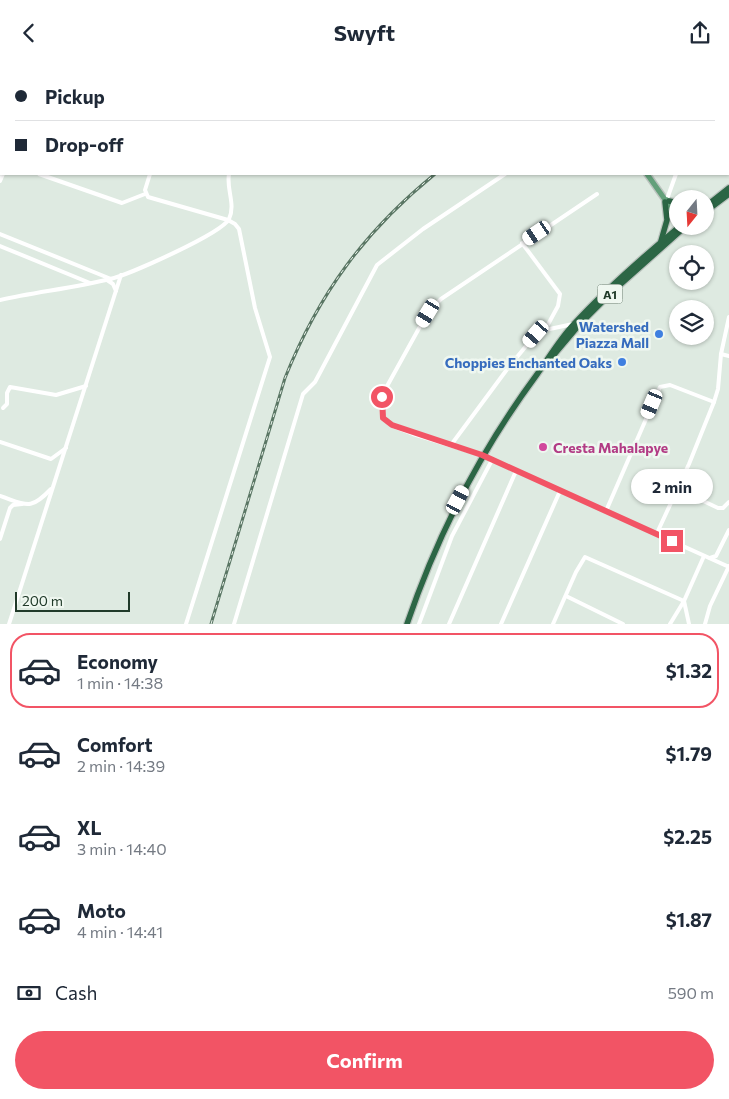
<!DOCTYPE html>
<meta charset="utf-8">
<style>
:root{--surface:#fff;--page:#f6f6f7;--text:#1f2937;--muted:#747a83;--line:#e0e1e3;--accent:#f25465}
body{margin:0;font-family:Commissioner,sans-serif;background:var(--page);color:var(--text);height:100vh;display:flex;flex-direction:column;font-size:19px;white-space:nowrap}
*{box-sizing:border-box;margin:0}
p{font-size:16px;color:var(--muted)}
.icon{flex:none;width:28px;height:28px;fill:none;stroke:currentColor;stroke-width:2;stroke-linecap:round;stroke-linejoin:round}
.map{position:relative;height:559px;overflow:hidden}
.panel{display:flex;flex-direction:column;background:var(--surface);flex:1}
.panel>*{flex:none}
.hud{position:absolute;left:0px;top:0px;width:730px;height:110px;box-shadow:0 1px 4px #0004;display:grid;align-content:center;height:110px;padding:0 15px;background:var(--surface)}
.needle{width:32px;rotate:198deg}
.buttons{position:absolute;left:669px;top:125px;display:grid;gap:10px}
.buttons a{display:grid;place-items:center;width:45px;height:45px;border-radius:50%;background:var(--surface);box-shadow:0 1px 4px #0004;font-size:25px}
.scale{position:absolute;left:15px;bottom:12px;width:115px;box-sizing:border-box;padding-left:5px;border:2px solid #203a29;border-top:0;font-size:14px;line-height:18px;white-space:nowrap;color:#203a29;-webkit-text-stroke:4px #eff7f0;paint-order:stroke}
.end{position:absolute;width:22px;height:22px;margin:-11px;border:6px solid #f25465;background:#fff;box-shadow:0 0 0 2px #fff}
.from{border-radius:50%}
.bubble{position:absolute;height:35px;border-radius:18px;background:var(--surface);box-shadow:0 1px 4px #0004;font-size:16px;font-weight:700;line-height:35px;text-align:center}
.car{position:absolute;width:15px;height:30px;margin:-15px -8px;border-radius:6px;box-shadow:0 0 4px 1px #0007;background:linear-gradient(#fff 24%,#345 0 40%,#fff 0 76%,#345 0 86%,#fff 0)}
.hud b{display:flex;align-items:center;gap:18px;height:48px;font-size:19px}
.hud b+b{border-top:1px solid var(--line)}
.hud i{width:12px;height:12px;background:var(--text)}
ul{padding:9px 0 0;list-style:none}
li{display:flex;align-items:center;gap:15px;height:75px;margin:0 10px 8px;padding:0 5px;border:2px solid transparent;border-radius:20px}
li div{flex:1}
li b{display:block;font-size:19px}
li em{font-style:normal;font-weight:700}
li.current{border-color:var(--accent)}
li>.icon{width:45px;height:45px;stroke-width:1.5}
.pay{display:flex;align-items:center;gap:12px;height:55px;padding:0 15px;font-size:19px}
.pay p{margin-inline-start:auto}
.cta{display:flex;gap:10px;margin-top:auto;padding:10px 15px}
.cta a{flex:1;height:58px;border-radius:30px;background:var(--accent);color:#fff;font-size:20px;font-weight:700;line-height:58px;text-align:center}
header{display:flex;justify-content:space-between;align-items:center;height:65px;padding:0 15px;background:var(--surface);font-size:22px;font-weight:700}
.map>svg:first-child{display:block}
.lines{fill:none;stroke-linecap:round;stroke-linejoin:round}
.major-casing{stroke:#bcc4bf;stroke-width:8}
.highway-casing{stroke:#bcc4bf;stroke-width:8}
.minor{stroke:#fff;stroke-width:4}
.major{stroke:#63a07a;stroke-width:5}
.highway{stroke:#2c6645;stroke-width:5.5}
.rail-casing{stroke:#5a7664;stroke-width:3}
.rail{stroke:#eff7f0;stroke-width:1;stroke-dasharray:4;stroke-linecap:butt}
.route{stroke:#f25465;stroke-width:6}
.shop-dot{fill:#3f7fe0;stroke:#eff7f0;stroke-width:2}
.hotel-dot{fill:#d1479c;stroke:#eff7f0;stroke-width:2}
.labels{text-anchor:middle;dominant-baseline:central;stroke-width:5;stroke-linejoin:round;paint-order:stroke}
.shield{fill:#eff7f0;stroke:#5e7365;stroke-width:1}
.shield-label{font-size:12px;font-weight:bold;fill:#203a29}
.shop-label{font-size:14px;font-weight:bold;fill:#366cbe;stroke:#eff7f0;text-anchor:end}
.hotel-label{font-size:14px;font-weight:bold;fill:#b23c85;stroke:#eff7f0;text-anchor:start}
</style>
<header><svg class="icon" aria-label="back" viewBox="0 0 24 24"><path d="M15 5l-7 7 7 7"/></svg>Swyft<svg class="icon" aria-label="share" viewBox="0 0 24 24"><path d="M12 15V3M7 8l5-5 5 5M5 13v7h14v-7"/></svg></header>
<div class="map">
<svg width="729" height="559" viewBox="0 0 729 559">
<rect width="100%" height="100%" fill="#deeae1"/>
<g class="lines">
<g class="major-casing">
<g id="major">
<polyline points="560,0 561,1"/>
<polyline points="647,109 678,153"/>
<polyline points="667,135 678,146"/>
</g>
</g>
<g class="highway-casing">
<g id="highway">
<polyline points="669,136 678,138"/>
<polyline points="705,142 729,123"/>
<polyline points="705,147 729,129"/>
<polyline points="661,176 667,155 665,137"/>
<polyline points="547,298 580,259 613,226 686,161"/>
<path d="M407,559C438,468 481,385 538,308C550,291 560,274 574,259C607,223 643,192 680,161"/>
</g>
</g>
<g class="minor">
<polyline points="245,0 264,0"/>
<polyline points="193,1 194,0"/>
<polyline points="272,1 273,0"/>
<polyline points="0,8 1,9"/>
<polyline points="39,109 122,138 145,129"/>
<polyline points="150,109 145,125 148,132 228,155 235,159 239,164 255,243 270,292 186,559"/>
<polyline points="0,116 3,109"/>
<polyline points="597,129 441,234 428,247 386,323 382,332 383,353 392,361 413,369 482,390 729,502"/>
<polyline points="667,134 676,109"/>
<polyline points="0,169 111,214"/>
<polyline points="522,178 560,229 558,241 545,265"/>
<polyline points="0,181 90,218"/>
<polyline points="107,215 113,219 116,226"/>
<path d="M0,235C36,227 74,223 110,214C128,210 221,169 229,154C236,139 226,124 229,109"/>
<polyline points="721,289 729,291"/>
<polyline points="3,343 7,339 7,328 10,322 56,330 86,321"/>
<polyline points="0,377 51,394 66,383"/>
<polyline points="451,380 508,303 536,269 545,265 573,259"/>
<polyline points="678,424 718,443 723,443 729,437"/>
<path d="M0,431C27,440 30,446 51,424"/>
<polyline points="606,446 660,322 670,320 714,337"/>
<polyline points="657,468 689,399 714,337 718,324 721,289 729,252"/>
<polyline points="0,474 10,443 13,440 22,439"/>
<polyline points="710,493 716,491 729,465"/>
<polyline points="566,531 623,559"/>
<polyline points="9,559 121,210"/>
<polyline points="234,559 303,329 315,317 377,200 423,164 505,109"/>
<polyline points="419,559 452,471 492,395"/>
<polyline points="449,559 516,406"/>
<polyline points="501,559 560,426"/>
<polyline points="553,559 576,507 585,492 684,536 689,559"/>
<polyline points="670,559 684,536 704,491"/>
<polyline points="705,559 710,541 729,501"/>
</g>
<use href="#major" class="major"/>
<use href="#highway" class="highway"/>
<g class="rail-casing">
<g id="rail">
<polyline points="679,1 683,0"/>
<path d="M211,559L285,313C319,228 365,166 435,109"/>
</g>
</g>
<use href="#rail" class="rail"/>
</g>
<g class="lines">
<polyline class="route" points="382,332 383,353 392,360 482,390 672,476"/>
</g>
<g class="shop-dot">
<circle cx="659" cy="269" r="5"/>
<circle cx="622" cy="297" r="5"/>
</g>
<circle class="hotel-dot" cx="543" cy="382" r="5"/>
<g class="labels">
<rect class="shield" x="597.5" y="219.5" width="25" height="19" rx="4"/>
<g class="shield-label">
<text x="610" y="229">A1</text>
</g>
<g class="shop-label">
<text x="649" y="261">Watershed<tspan x="649" dy="16">Piazza Mall</tspan></text>
<text x="612" y="297">Choppies Enchanted Oaks</text>
</g>
<g class="hotel-label">
<text x="553" y="382">Cresta Mahalapye</text>
</g>
</g>
</svg>
<div class="buttons">
<a><svg class="needle" viewBox="-14 -14 28 28"><path d="M0-13l5 13h-10z" fill="#e53935"/><path d="M0 13l5-13h-10z" fill="#747a83"/></svg></a>
<a><svg class="icon" aria-label="locate" viewBox="0 0 24 24"><circle cx="12" cy="12" r="6"/><path d="M12 2v4M12 18v4M2 12h4M18 12h4"/></svg></a>
<a><svg class="icon" aria-label="layers" viewBox="0 0 24 24"><path d="M12 4l9 5-9 5-9-5zM3 14l9 5 9-5"/></svg></a>
</div>
<div class="scale">200 m</div>
<i class="end from" style="left:382px;top:332px"></i>
<i class="end" style="left:672px;top:476px"></i>
<div class="bubble" style="left:631px;top:404px;width:82px">2 min</div>
<i class="car" style="left:537px;top:168px;rotate:236deg"></i>
<i class="car" style="left:428px;top:248px;rotate:211deg"></i>
<i class="car" style="left:536px;top:269px;rotate:221deg"></i>
<i class="car" style="left:652px;top:339px;rotate:203deg"></i>
<i class="car" style="left:458px;top:435px;rotate:28deg"></i>
<div class="hud">
<b><i class="from"></i>Pickup</b>
<b><i></i>Drop-off</b>
</div>
</div>
<section class="panel">
<ul>
<li class="current"><svg class="icon" aria-label="car" viewBox="0 0 24 24"><path d="M5 17H2v-5l4-1 3-4h7l3 4 3 1v5h-3M9 17h6M6 11h13"/><circle cx="7" cy="17" r="2"/><circle cx="17" cy="17" r="2"/></svg><div><b>Economy</b><p>1 min · 14:38</p></div><em>$1.32</em></li>
<li><svg class="icon" aria-label="car" viewBox="0 0 24 24"><path d="M5 17H2v-5l4-1 3-4h7l3 4 3 1v5h-3M9 17h6M6 11h13"/><circle cx="7" cy="17" r="2"/><circle cx="17" cy="17" r="2"/></svg><div><b>Comfort</b><p>2 min · 14:39</p></div><em>$1.79</em></li>
<li><svg class="icon" aria-label="car" viewBox="0 0 24 24"><path d="M5 17H2v-5l4-1 3-4h7l3 4 3 1v5h-3M9 17h6M6 11h13"/><circle cx="7" cy="17" r="2"/><circle cx="17" cy="17" r="2"/></svg><div><b>XL</b><p>3 min · 14:40</p></div><em>$2.25</em></li>
<li><svg class="icon" aria-label="car" viewBox="0 0 24 24"><path d="M5 17H2v-5l4-1 3-4h7l3 4 3 1v5h-3M9 17h6M6 11h13"/><circle cx="7" cy="17" r="2"/><circle cx="17" cy="17" r="2"/></svg><div><b>Moto</b><p>4 min · 14:41</p></div><em>$1.87</em></li>
</ul>
<div class="pay"><svg class="icon" aria-label="cash" viewBox="0 0 24 24"><path d="M3 7h18v10H3z"/><circle cx="12" cy="12" r="2"/></svg>Cash<p>590 m</p></div>
<div class="cta"><a>Confirm</a></div>
</section>
